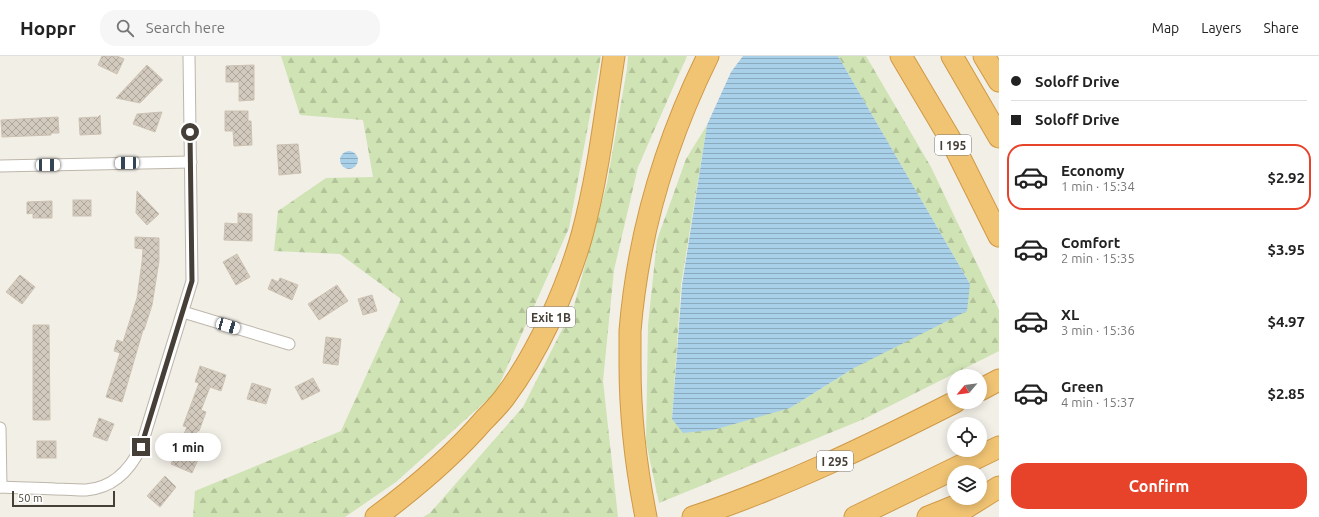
<!DOCTYPE html>
<meta charset="utf-8">
<style>
:root{--surface:#fff;--page:#f6f6f6;--text:#222;--muted:#767676;--line:#e0e0e0;--accent:#e6432a}
body{margin:0;font-family:Ubuntu,sans-serif;background:var(--page);color:var(--text);height:100vh;display:flex;flex-direction:column;font-size:15px;white-space:nowrap}
*{box-sizing:border-box;margin:0}
p{font-size:13px;color:var(--muted)}
.icon{flex:none;width:22px;height:22px;fill:none;stroke:currentColor;stroke-width:2;stroke-linecap:round;stroke-linejoin:round}
.map{position:relative;flex:1;overflow:hidden}
.details{display:flex;flex-direction:column;background:var(--surface);width:320px}
.details>*{flex:none}
.hud{display:grid;align-content:center;height:88px;padding:0 12px;background:var(--surface)}
.needle{width:26px;rotate:241deg}
.fabs{position:absolute;left:947px;top:313px;display:grid;gap:8px}
.fabs a{display:grid;place-items:center;width:40px;height:40px;border-radius:50%;background:var(--surface);box-shadow:0 2px 10px #0003;font-size:20px}
.scale{position:absolute;left:12px;bottom:10px;width:103px;box-sizing:border-box;padding-left:4px;border:2px solid #453f37;border-top:0;font-size:11px;line-height:14px;white-space:nowrap;color:#453f37;-webkit-text-stroke:3px #fff;paint-order:stroke}
.end{position:absolute;width:18px;height:18px;margin:-9px;border:5px solid #453f37;background:#fff;box-shadow:0 0 0 2px #fff}
.from{border-radius:50%}
.bubble{position:absolute;height:28px;border-radius:14px;background:var(--surface);box-shadow:0 2px 10px #0003;font-size:13px;font-weight:700;line-height:28px;text-align:center}
.car{position:absolute;width:12px;height:24px;margin:-12px -6px;border-radius:5px;box-shadow:0 0 3px 1px #0007;background:linear-gradient(#fff 24%,#345 0 40%,#fff 0 76%,#345 0 86%,#fff 0)}
.hud b{display:flex;align-items:center;gap:14px;height:38px;font-size:15px}
.hud b+b{border-top:1px solid var(--line)}
.hud i{width:10px;height:10px;background:var(--text)}
ul{padding:0;list-style:none}
li{display:flex;align-items:center;gap:12px;height:66px;margin:0 8px 6px;padding:0 4px;border:2px solid transparent;border-radius:16px}
li div{flex:1}
li b{display:block;font-size:15px}
li em{font-style:normal;font-weight:700}
li.active{border-color:var(--accent)}
li>.icon{width:36px;height:36px;stroke-width:1.5}
.cta{display:flex;gap:8px;margin-top:auto;padding:8px 12px}
.cta a{flex:1;height:46px;border-radius:16px;background:var(--accent);color:#fff;font-size:16px;font-weight:700;line-height:46px;text-align:center}
header{display:flex;align-items:center;gap:24px;box-sizing:border-box;height:56px;padding:0 20px;background:var(--surface);border-bottom:1px solid var(--line)}
header strong{font-size:19px}
nav{display:flex;gap:22px;margin-inline-start:auto;font-size:14px}
.search{width:280px;height:36px;background:var(--page);display:flex;align-items:center;gap:10px;box-sizing:border-box;padding:0 14px;border-radius:16px;color:var(--muted);font-size:15px}
main{display:flex;flex:1;min-height:0}
.map>svg:first-child{display:block}
.forest{fill:url(#forest-firs)}
.water{fill:url(#water-rules)}
.building{fill:url(#building-cross-hatch);stroke:#cdc2b2}
.lines{fill:none;stroke-linecap:round;stroke-linejoin:round}
.minor-casing{stroke:#bdb6ab;stroke-width:13}
.motorway-casing{stroke:#cf9945;stroke-width:23}
.minor{stroke:#fff;stroke-width:11}
.motorway{stroke:#f1c474;stroke-width:21}
.route{stroke:#453f37;stroke-width:5}
.labels{text-anchor:middle;dominant-baseline:central;stroke-width:4;stroke-linejoin:round;paint-order:stroke}
.shield{fill:#fff;stroke:#7d7973;stroke-width:1}
.shield-label{font-size:12px;font-weight:bold;fill:#453f37}
</style>
<header>
<strong>Hoppr</strong>
<div class="search"><svg class="icon" aria-label="search" viewBox="0 0 24 24"><circle cx="10" cy="10" r="6"/><path d="M15 15l6 6"/></svg>Search here</div>
<nav><a>Map</a><a>Layers</a><a>Share</a></nav>
</header>
<main>
<div class="map">
<svg width="999" height="461" viewBox="0 0 999 461">
<defs>
<pattern id="forest-firs" width="22" height="20" patternUnits="userSpaceOnUse"><rect width="22" height="20" fill="#cfe3b4"/><path d="M5 1l3.5 6h-7zM16 11l3.5 6h-7z" fill="#b3c49b"/></pattern>
<pattern id="water-rules" width="6" height="5" patternUnits="userSpaceOnUse"><rect width="6" height="5" fill="#a9d0e9"/><path d="M0 2.5h6" fill="none" stroke="#8baabe"/></pattern>
<pattern id="building-cross-hatch" width="8" height="8" patternUnits="userSpaceOnUse"><rect width="8" height="8" fill="#d3cabe"/><path d="M0 0l8 8M0 8l8-8" fill="none" stroke="#ada59b"/></pattern>
</defs>
<rect width="100%" height="100%" fill="#f2efe7"/>
<g class="forest">
<polygon points="281,0 601,0 569,172 496,336 396,426 345,461 193,461 195,435 341,375 401,243 340,198 274,195 278,155 326,122 373,121 363,64 300,59"/>
<polygon points="628,0 687,0 638,111 614,214 603,325 618,461 423,461 430,457 523,351 574,250 607,127 627,13"/>
<polygon points="838,0 866,0 931,111 999,254 999,295 864,363 659,447 646,386 648,269 657,184 686,103 707,69 681,229 672,363 790,352 854,312 970,228"/>
</g>
<g class="water">
<polygon points="743,0 838,0 970,228 967,255 854,312 790,352 713,374 683,377 672,363 682,229 707,69 731,16"/>
<circle cx="349" cy="104" r="9"/>
</g>
<g class="building">
<polygon points="102,0 117,0 124,3 117,18 98,9"/>
<polygon points="147,9 163,24 140,47 116,42"/>
<polygon points="254,9 254,44 239,45 239,26 226,26 226,10"/>
<polygon points="225,55 248,55 248,65 251,65 252,89 234,90 233,75 225,75"/>
<polygon points="162,56 155,76 133,68 137,58"/>
<polygon points="100,59 101,78 80,79 79,62 97,61 95,64"/>
<polygon points="58,61 59,77 51,77 51,79 2,81 1,64"/>
<polygon points="298,88 301,117 279,119 277,89"/>
<polygon points="137,135 159,158 147,169 136,157"/>
<rect x="73" y="144" width="18" height="16"/>
<polygon points="52,145 52,162 33,162 33,157 27,158 27,146"/>
<polygon points="238,157 252,158 252,185 224,184 225,167 238,168"/>
<polygon points="135,181 159,182 159,205 152,249 144,274 143,274 122,346 106,341 120,297 114,295 117,284 123,286 137,242 142,206 143,193 135,192"/>
<polygon points="237,198 250,221 236,229 223,206"/>
<polygon points="20,219 35,231 22,248 6,236"/>
<polygon points="280,222 298,229 292,244 268,233 272,223 278,226"/>
<polygon points="337,229 348,245 319,264 308,248"/>
<polygon points="372,239 377,255 363,259 358,243"/>
<polygon points="33,269 49,269 50,364 33,364"/>
<polygon points="326,281 341,283 338,309 323,307"/>
<polygon points="200,310 226,319 221,335 210,331 201,354 206,356 199,375 197,375 189,394 200,399 192,417 171,408 187,371 183,370 199,327 195,326"/>
<polygon points="313,322 320,335 302,344 295,331"/>
<polygon points="252,327 271,333 266,348 247,343"/>
<polygon points="99,362 114,368 107,385 93,380"/>
<rect x="37" y="385" width="19" height="17"/>
<polygon points="165,420 176,431 160,451 147,440"/>
</g>
<g class="lines">
<g class="minor-casing">
<g id="minor">
<polyline points="0,110 191,106"/>
<polyline points="183,256 289,288"/>
<polyline points="0,372 1,431"/>
<path d="M0,431C18,432 37,432 55,433C65,433 76,434 86,434C113,432 130,414 141,391L192,225L189,0"/>
</g>
</g>
<g class="motorway-casing">
<g id="motorway">
<polyline points="901,0 952,86 999,180"/>
<polyline points="952,0 999,81"/>
<polyline points="984,0 999,25"/>
<polyline points="980,334 999,324"/>
<path d="M376,461C415,432 452,401 484,364C491,357 498,350 504,342C538,297 567,232 582,179C598,120 605,59 614,0"/>
<path d="M646,461C636,411 630,359 630,308C630,297 630,286 630,275C638,177 665,87 708,0"/>
<path d="M693,461C784,431 870,389 955,346"/>
<polyline points="855,461 999,391"/>
<polyline points="928,461 963,447"/>
<polyline points="951,461 999,431"/>
</g>
</g>
<use href="#minor" class="minor"/>
<use href="#motorway" class="motorway"/>
</g>
<g class="lines">
<polyline class="route" points="141,391 192,225 190,76"/>
</g>
<g class="labels">
<g class="shield">
<rect x="935" y="79" width="36" height="20" rx="3"/>
<rect x="527" y="251" width="48" height="20" rx="3"/>
<rect x="817" y="395" width="36" height="20" rx="3"/>
</g>
<g class="shield-label">
<text x="953" y="89">I 195</text>
<text x="551" y="261">Exit 1B</text>
<text x="835" y="405">I 295</text>
</g>
</g>
</svg>
<div class="fabs">
<a><svg class="needle" viewBox="-14 -14 28 28"><path d="M0-13l5 13h-10z" fill="#e53935"/><path d="M0 13l5-13h-10z" fill="#767676"/></svg></a>
<a><svg class="icon" aria-label="locate" viewBox="0 0 24 24"><circle cx="12" cy="12" r="6"/><path d="M12 2v4M12 18v4M2 12h4M18 12h4"/></svg></a>
<a><svg class="icon" aria-label="layers" viewBox="0 0 24 24"><path d="M12 4l9 5-9 5-9-5zM3 14l9 5 9-5"/></svg></a>
</div>
<div class="scale">50 m</div>
<i class="end from" style="left:190px;top:76px"></i>
<i class="end" style="left:141px;top:391px"></i>
<div class="bubble" style="left:155px;top:377px;width:66px">1 min</div>
<i class="car" style="left:127px;top:107px;rotate:269deg"></i>
<i class="car" style="left:48px;top:109px;rotate:89deg"></i>
<i class="car" style="left:228px;top:270px;rotate:106deg"></i>
</div>
<section class="details">
<div class="hud">
<b><i class="from"></i>Soloff Drive</b>
<b><i></i>Soloff Drive</b>
</div>
<ul>
<li class="active"><svg class="icon" aria-label="car" viewBox="0 0 24 24"><path d="M5 17H2v-5l4-1 3-4h7l3 4 3 1v5h-3M9 17h6M6 11h13"/><circle cx="7" cy="17" r="2"/><circle cx="17" cy="17" r="2"/></svg><div><b>Economy</b><p>1 min · 15:34</p></div><em>$2.92</em></li>
<li><svg class="icon" aria-label="car" viewBox="0 0 24 24"><path d="M5 17H2v-5l4-1 3-4h7l3 4 3 1v5h-3M9 17h6M6 11h13"/><circle cx="7" cy="17" r="2"/><circle cx="17" cy="17" r="2"/></svg><div><b>Comfort</b><p>2 min · 15:35</p></div><em>$3.95</em></li>
<li><svg class="icon" aria-label="car" viewBox="0 0 24 24"><path d="M5 17H2v-5l4-1 3-4h7l3 4 3 1v5h-3M9 17h6M6 11h13"/><circle cx="7" cy="17" r="2"/><circle cx="17" cy="17" r="2"/></svg><div><b>XL</b><p>3 min · 15:36</p></div><em>$4.97</em></li>
<li><svg class="icon" aria-label="car" viewBox="0 0 24 24"><path d="M5 17H2v-5l4-1 3-4h7l3 4 3 1v5h-3M9 17h6M6 11h13"/><circle cx="7" cy="17" r="2"/><circle cx="17" cy="17" r="2"/></svg><div><b>Green</b><p>4 min · 15:37</p></div><em>$2.85</em></li>
</ul>
<div class="cta"><a>Confirm</a></div>
</section>
</main>
